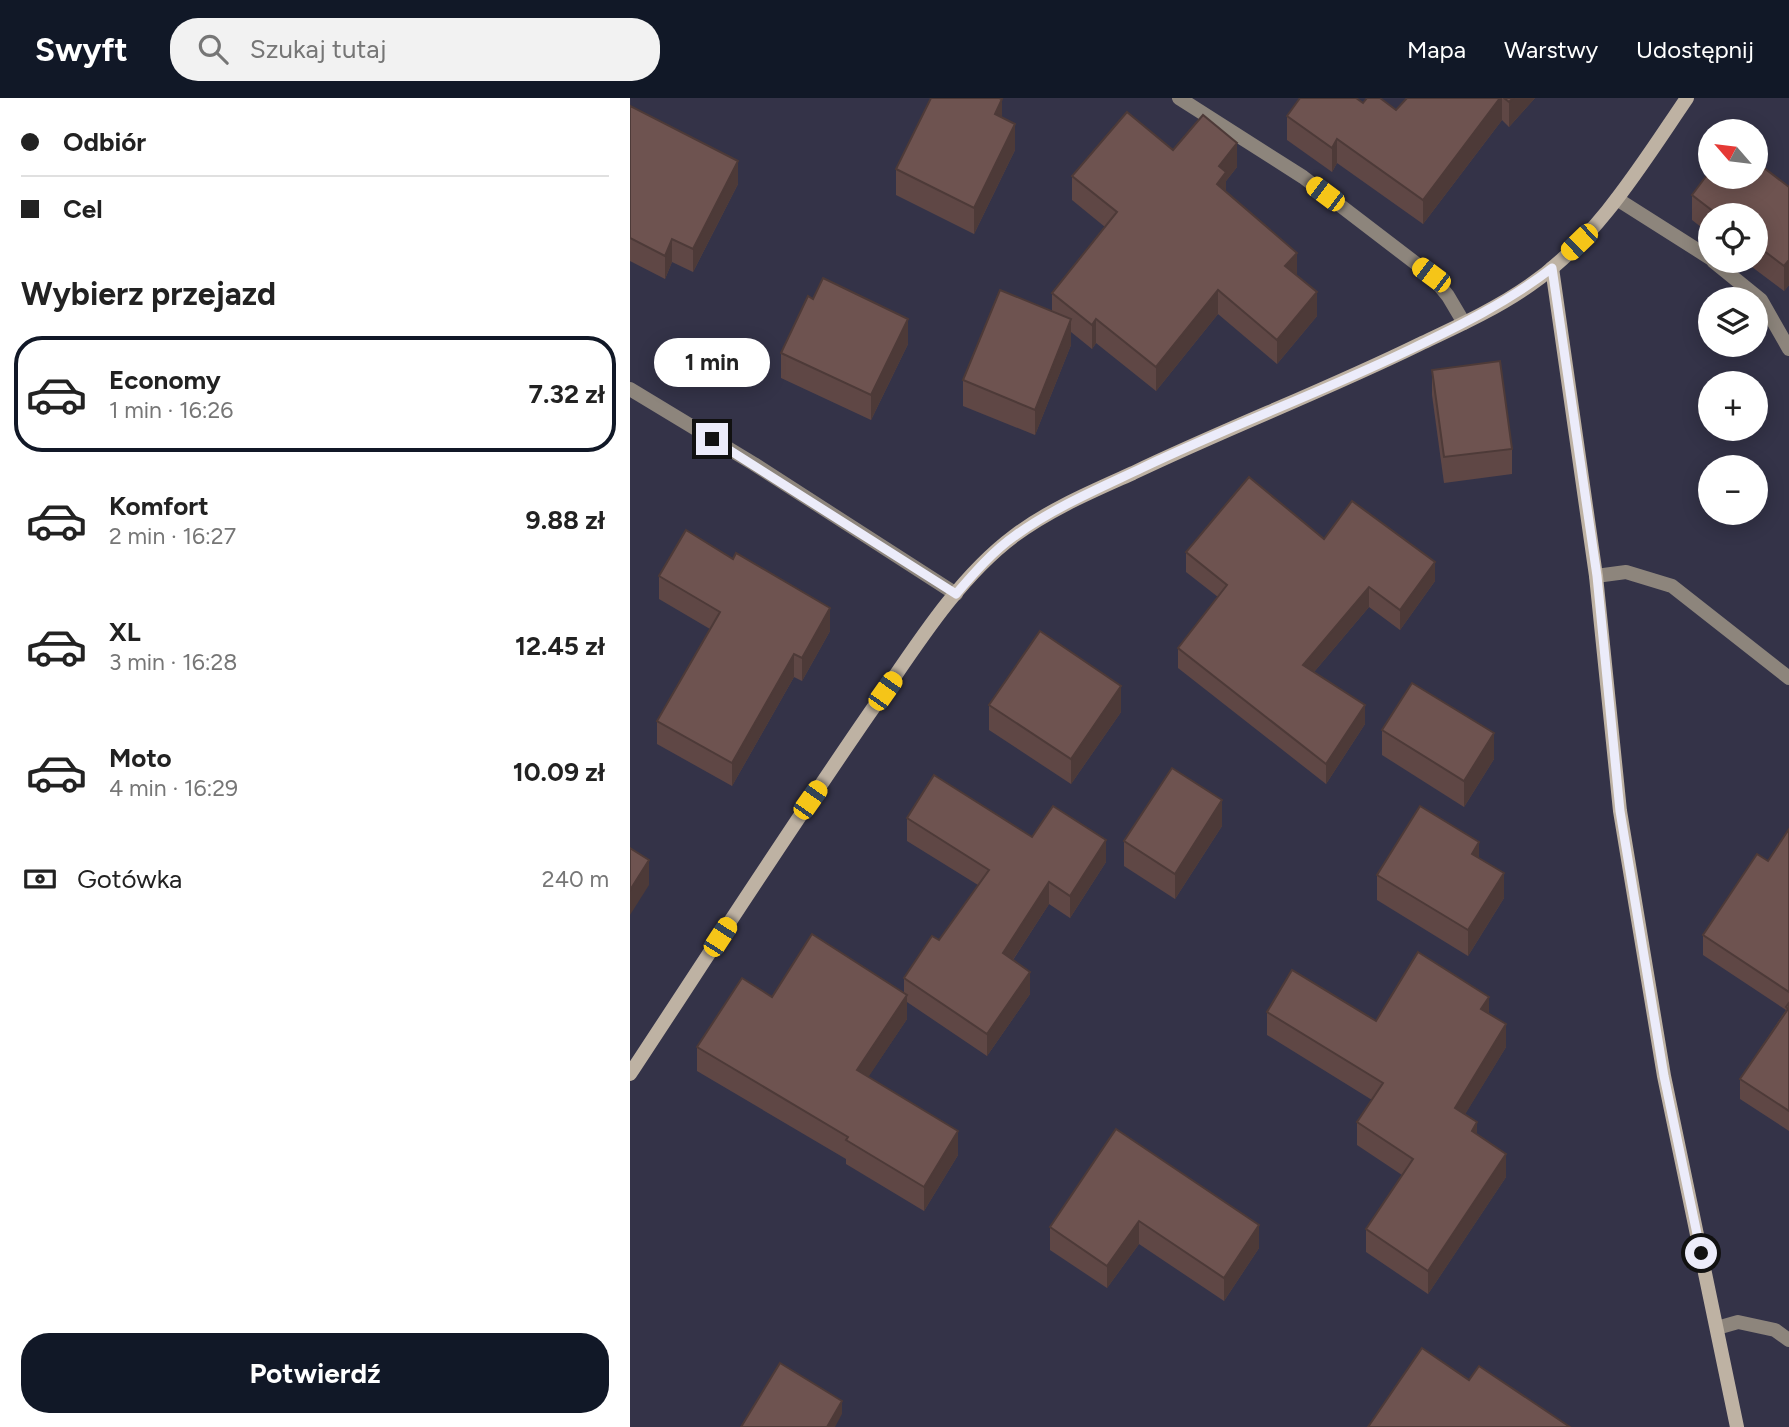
<!DOCTYPE html>
<html lang="pl">
<meta charset="utf-8">
<style>
:root{--surface:#fff;--page:#f2f2f2;--text:#222;--muted:#767676;--line:#e0e0e0;--accent:#111827}
body{margin:0;font-family:Figtree,sans-serif;background:var(--page);color:var(--text);height:100vh;display:flex;flex-direction:column;font-size:26px;white-space:nowrap}
*{box-sizing:border-box;margin:0}
p{font-size:23px;color:var(--muted)}
.icon{flex:none;width:38px;height:38px;fill:none;stroke:currentColor;stroke-width:2;stroke-linecap:round;stroke-linejoin:round}
.map{position:relative;flex:1;overflow:hidden}
.details{display:flex;flex-direction:column;background:var(--surface);width:630px}
.details>*{flex:none}
.top-card{display:grid;align-content:center;height:154px;padding:0 21px;background:var(--surface)}
.needle{width:46px;rotate:298deg}
.fabs{position:absolute;left:1068px;top:21px;display:grid;gap:14px}
.fabs a{display:grid;place-items:center;width:70px;height:70px;border-radius:50%;background:var(--surface);box-shadow:0 4px 18px #0003;font-size:35px}
.end{position:absolute;width:32px;height:32px;margin:-16px;border:9px solid #ececfa;background:#111;box-shadow:0 0 0 4px #111}
.from{border-radius:50%}
.bubble{position:absolute;height:49px;border-radius:24px;background:var(--surface);box-shadow:0 4px 18px #0003;font-size:23px;font-weight:700;line-height:49px;text-align:center}
.car{position:absolute;width:21px;height:42px;margin:-21px -10px;border-radius:9px;box-shadow:0 0 5px 2px #0007;background:linear-gradient(#f5c518 24%,#345 0 40%,#f5c518 0 76%,#345 0 86%,#f5c518 0)}
.top-card b{display:flex;align-items:center;gap:24px;height:66px;font-size:26px}
.top-card b+b{border-top:2px solid var(--line)}
.top-card i{width:18px;height:18px;background:var(--text)}
ul{padding:0;list-style:none}
li{display:flex;align-items:center;gap:21px;height:116px;margin:0 14px 10px;padding:0 7px;border:4px solid transparent;border-radius:28px}
li div{flex:1}
li b{display:block;font-size:26px}
li em{font-style:normal;font-weight:700}
li.active{border-color:var(--accent)}
li>.icon{width:63px;height:63px;stroke-width:1.5}
h2{padding:0 21px;font-size:32px;line-height:84px}
.pay{display:flex;align-items:center;gap:18px;height:77px;padding:0 21px;font-size:26px}
.pay p{margin-inline-start:auto}
.button{display:flex;gap:14px;margin-top:auto;padding:14px 21px}
.button a{flex:1;height:80px;border-radius:28px;background:var(--accent);color:#fff;font-size:28px;font-weight:700;line-height:80px;text-align:center}
header{display:flex;align-items:center;gap:42px;box-sizing:border-box;height:98px;padding:0 35px;background:var(--accent);color:#fff}
header strong{font-size:33px}
nav{display:flex;gap:38px;margin-inline-start:auto;font-size:24px}
.search{width:490px;height:63px;background:var(--page);display:flex;align-items:center;gap:18px;box-sizing:border-box;padding:0 24px;border-radius:28px;color:var(--muted);font-size:26px}
main{display:flex;flex:1;min-height:0}
.map>svg:first-child{display:block}
.lines{fill:none;stroke-linecap:round;stroke-linejoin:round}
.lane{stroke:#8d857c;stroke-width:14}
.street{stroke:#8d857c;stroke-width:14}
.secondary{stroke:#beb2a3;stroke-width:14}
.wall{fill:#5f4745}
.shaded-wall{fill:#4d3a38}
.building{fill:#6e5350;stroke:#4d3a38;stroke-width:2}
.route{stroke:#ececfa;stroke-width:9}
</style>
<header>
<strong>Swyft</strong>
<div class="search"><svg class="icon" aria-label="search" viewBox="0 0 24 24"><circle cx="10" cy="10" r="6"/><path d="M15 15l6 6"/></svg>Szukaj tutaj</div>
<nav><a>Mapa</a><a>Warstwy</a><a>Udostępnij</a></nav>
</header>
<main>
<section class="details">
<div class="top-card">
<b><i class="from"></i>Odbiór</b>
<b><i></i>Cel</b>
</div>
<h2>Wybierz przejazd</h2>
<ul>
<li class="active"><svg class="icon" aria-label="car" viewBox="0 0 24 24"><path d="M5 17H2v-5l4-1 3-4h7l3 4 3 1v5h-3M9 17h6M6 11h13"/><circle cx="7" cy="17" r="2"/><circle cx="17" cy="17" r="2"/></svg><div><b>Economy</b><p>1 min · 16:26</p></div><em>7.32 zł</em></li>
<li><svg class="icon" aria-label="car" viewBox="0 0 24 24"><path d="M5 17H2v-5l4-1 3-4h7l3 4 3 1v5h-3M9 17h6M6 11h13"/><circle cx="7" cy="17" r="2"/><circle cx="17" cy="17" r="2"/></svg><div><b>Komfort</b><p>2 min · 16:27</p></div><em>9.88 zł</em></li>
<li><svg class="icon" aria-label="car" viewBox="0 0 24 24"><path d="M5 17H2v-5l4-1 3-4h7l3 4 3 1v5h-3M9 17h6M6 11h13"/><circle cx="7" cy="17" r="2"/><circle cx="17" cy="17" r="2"/></svg><div><b>XL</b><p>3 min · 16:28</p></div><em>12.45 zł</em></li>
<li><svg class="icon" aria-label="car" viewBox="0 0 24 24"><path d="M5 17H2v-5l4-1 3-4h7l3 4 3 1v5h-3M9 17h6M6 11h13"/><circle cx="7" cy="17" r="2"/><circle cx="17" cy="17" r="2"/></svg><div><b>Moto</b><p>4 min · 16:29</p></div><em>10.09 zł</em></li>
</ul>
<div class="pay"><svg class="icon" aria-label="cash" viewBox="0 0 24 24"><path d="M3 7h18v10H3z"/><circle cx="12" cy="12" r="2"/></svg>Gotówka<p>240 m</p></div>
<div class="button"><a>Potwierdź</a></div>
</section>
<div class="map">
<svg width="1159" height="1329" viewBox="0 0 1159 1329">
<rect width="100%" height="100%" fill="#343348"/>
<g class="lines">
<g class="lane">
<polyline points="987,101 1080,160"/>
<polyline points="1083,163 1131,202 1159,251"/>
<polyline points="1087,1230 1108,1224 1145,1232 1159,1242"/>
</g>
<g class="street">
<polyline points="549,0 673,79 801,177 818,198 834,225"/>
<polyline points="0,291 124,366 326,496"/>
<polyline points="966,478 996,474 1042,488 1159,580"/>
</g>
<g class="secondary">
<polyline points="922,170 966,478 990,713 1034,978 1107,1329"/>
<path d="M0,976C79,856 157,735 239,616C281,556 325,482 384,438C420,411 463,393 503,375C597,330 694,293 788,247C826,229 866,211 900,187C967,141 1012,66 1057,0"/>
</g>
</g>
<g class="wall">
<polygon points="777,0 905,0 879,29 872,22 793,126 707,65 702,74 657,42 657,18 733,5 766,12"/>
<polygon points="0,8 108,86 63,174 42,164 35,181 0,163"/>
<polygon points="372,20 385,52 344,136 266,97 266,71"/>
<polygon points="543,52 607,69 596,83 596,94 667,178 687,218 647,266 588,216 526,293 466,245 462,251 441,234 441,247 405,337 333,308 333,282 422,214 422,195 475,129 442,102 442,78"/>
<polygon points="1159,89 1159,187 1154,193 1114,163 1125,163 1125,117 1080,117 1080,136 1062,122 1062,97"/>
<polygon points="278,246 241,322 151,280 151,255"/>
<polygon points="802,272 882,351 882,376 814,385 802,297"/>
<polygon points="694,441 805,483 770,532 739,509 684,574 735,626 696,686 548,570 548,550 588,499 556,474 556,454"/>
<polygon points="29,478 200,533 172,583 164,579 102,688 27,646 27,623 80,531 29,501"/>
<polygon points="359,607 491,614 441,686 359,632"/>
<polygon points="752,632 864,661 834,709 752,657"/>
<polygon points="277,720 402,739 476,764 440,820 419,806 383,862 400,896 357,958 277,904 277,921 238,979 328,1057 294,1113 216,1066 216,1061 67,973 67,949 142,899 274,895 274,880 309,842 348,787 277,743"/>
<polygon points="592,728 545,801 494,768 494,743"/>
<polygon points="1159,731 1159,1033 1110,1001 1110,981 1156,912 1073,857 1073,837 1138,763"/>
<polygon points="849,760 874,800 838,858 747,802 747,777"/>
<polygon points="637,914 746,923 859,915 876,949 835,1016 847,1036 876,1079 798,1196 736,1154 736,1131 772,1077 727,1047 727,1024 742,1002 637,937"/>
<polygon points="486,1031 629,1150 594,1203 509,1146 477,1190 420,1152 420,1129"/>
</g>
<g class="shaded-wall">
<polygon points="870,0 872,0 872,22 793,126 793,102"/>
<polygon points="883,0 905,0 879,29 879,4"/>
<polygon points="372,1 372,27 365,16"/>
<polygon points="385,26 385,52 344,136 344,110"/>
<polygon points="707,41 707,65 702,74 702,50"/>
<polygon points="607,45 607,69 596,83 596,98 587,86 589,68"/>
<polygon points="108,63 108,86 63,174 63,151"/>
<polygon points="42,141 42,164 35,181 35,158"/>
<polygon points="667,155 667,179 655,168"/>
<polygon points="1159,162 1159,187 1154,193 1154,168"/>
<polygon points="588,192 588,216 526,293 526,269"/>
<polygon points="687,194 687,218 647,266 647,242"/>
<polygon points="278,221 278,246 241,322 241,297"/>
<polygon points="441,221 441,247 405,337 405,312"/>
<polygon points="466,221 466,245 462,251 462,227"/>
<polygon points="805,464 805,483 770,532 770,512"/>
<polygon points="739,489 739,509 673,587 673,567"/>
<polygon points="200,510 200,533 172,583 172,560"/>
<polygon points="164,556 164,579 102,688 102,665"/>
<polygon points="491,588 491,614 441,686 441,661"/>
<polygon points="735,607 735,626 696,686 696,666"/>
<polygon points="864,635 864,661 834,709 834,683"/>
<polygon points="592,702 592,728 545,801 545,776"/>
<polygon points="476,742 476,764 440,820 440,798"/>
<polygon points="849,744 849,770 842,756"/>
<polygon points="19,762 19,787 0,817 0,792"/>
<polygon points="874,775 874,800 838,858 838,832"/>
<polygon points="419,784 419,806 373,877 373,855"/>
<polygon points="400,874 400,896 357,958 357,936"/>
<polygon points="277,897 277,921 227,996 227,972"/>
<polygon points="859,899 859,922 851,911"/>
<polygon points="876,926 876,949 825,1033 825,1010"/>
<polygon points="847,1024 847,1048 842,1033"/>
<polygon points="328,1033 328,1057 294,1113 294,1089"/>
<polygon points="876,1056 876,1079 798,1196 798,1173"/>
<polygon points="509,1123 509,1146 477,1190 477,1168"/>
<polygon points="629,1127 629,1150 594,1203 594,1180"/>
<polygon points="212,1303 212,1316 205,1329 197,1329"/>
</g>
<g class="building">
<polygon points="301,0 369,0 372,1 365,16 385,26 344,110 266,71"/>
<polygon points="670,0 726,0 733,5 737,0 750,0 766,12 777,0 870,0 793,102 707,41 702,50 657,18"/>
<polygon points="874,0 883,0 879,4"/>
<polygon points="0,8 108,63 63,151 42,141 35,158 0,140"/>
<polygon points="497,14 543,52 573,17 607,45 589,68 596,74 587,86 667,155 655,168 687,194 647,242 588,192 526,269 466,221 462,227 422,195 487,114 442,78"/>
<polygon points="1125,63 1159,89 1159,162 1154,168 1125,146 1125,117 1088,117 1062,97 1080,73 1080,79 1125,79"/>
<polygon points="193,180 278,221 241,297 151,255 178,198 183,201"/>
<polygon points="370,192 441,221 405,312 333,282"/>
<polygon points="870,263 882,351 814,359 802,272"/>
<polygon points="619,379 694,441 722,403 805,464 770,512 739,489 673,567 735,607 696,666 548,550 597,487 556,454"/>
<polygon points="56,432 103,461 106,455 200,510 172,560 164,556 102,665 27,623 90,514 29,478"/>
<polygon points="410,533 491,588 441,661 359,607"/>
<polygon points="782,585 864,635 834,683 752,632"/>
<polygon points="542,670 592,702 545,776 494,743"/>
<polygon points="304,677 402,739 423,708 476,742 440,798 419,784 373,855 400,874 357,936 274,880 302,838 309,842 359,772 277,720"/>
<polygon points="790,708 849,744 842,756 874,775 838,832 747,777"/>
<polygon points="1159,731 1159,894 1073,837 1127,756 1138,763"/>
<polygon points="0,750 19,762 0,792"/>
<polygon points="182,836 277,897 227,972 328,1033 294,1089 216,1042 218,1039 67,949 112,880 142,899"/>
<polygon points="788,854 859,899 851,911 876,926 825,1010 847,1024 842,1033 876,1056 798,1173 736,1131 783,1061 727,1024 753,985 637,914 662,872 746,923"/>
<polygon points="1159,905 1159,1013 1110,981 1158,911 1156,909"/>
<polygon points="486,1031 629,1127 594,1180 509,1123 477,1168 420,1129"/>
<polygon points="792,1250 839,1282 849,1268 940,1329 738,1329"/>
<polygon points="150,1265 212,1303 197,1329 111,1329"/>
</g>
<g class="lines">
<path class="route" d="M82,341L326,496C344,475 363,453 386,437C425,409 470,390 512,370C600,328 692,294 779,252C829,228 878,204 922,170L967,478L990,713L1034,978L1071,1155"/>
</g>
</svg>
<div class="fabs">
<a><svg class="needle" viewBox="-14 -14 28 28"><path d="M0-13l5 13h-10z" fill="#e53935"/><path d="M0 13l5-13h-10z" fill="#767676"/></svg></a>
<a><svg class="icon" aria-label="locate" viewBox="0 0 24 24"><circle cx="12" cy="12" r="6"/><path d="M12 2v4M12 18v4M2 12h4M18 12h4"/></svg></a>
<a><svg class="icon" aria-label="layers" viewBox="0 0 24 24"><path d="M12 4l9 5-9 5-9-5zM3 14l9 5 9-5"/></svg></a>
<a>+</a>
<a>−</a>
</div>
<i class="end from" style="left:1071px;top:1155px"></i>
<i class="end" style="left:82px;top:341px"></i>
<div class="bubble" style="left:24px;top:240px;width:116px">1 min</div>
<i class="car" style="left:695px;top:96px;rotate:307deg"></i>
<i class="car" style="left:949px;top:144px;rotate:226deg"></i>
<i class="car" style="left:801px;top:177px;rotate:307deg"></i>
<i class="car" style="left:255px;top:593px;rotate:35deg"></i>
<i class="car" style="left:180px;top:702px;rotate:35deg"></i>
<i class="car" style="left:90px;top:839px;rotate:33deg"></i>
</div>
</main>
